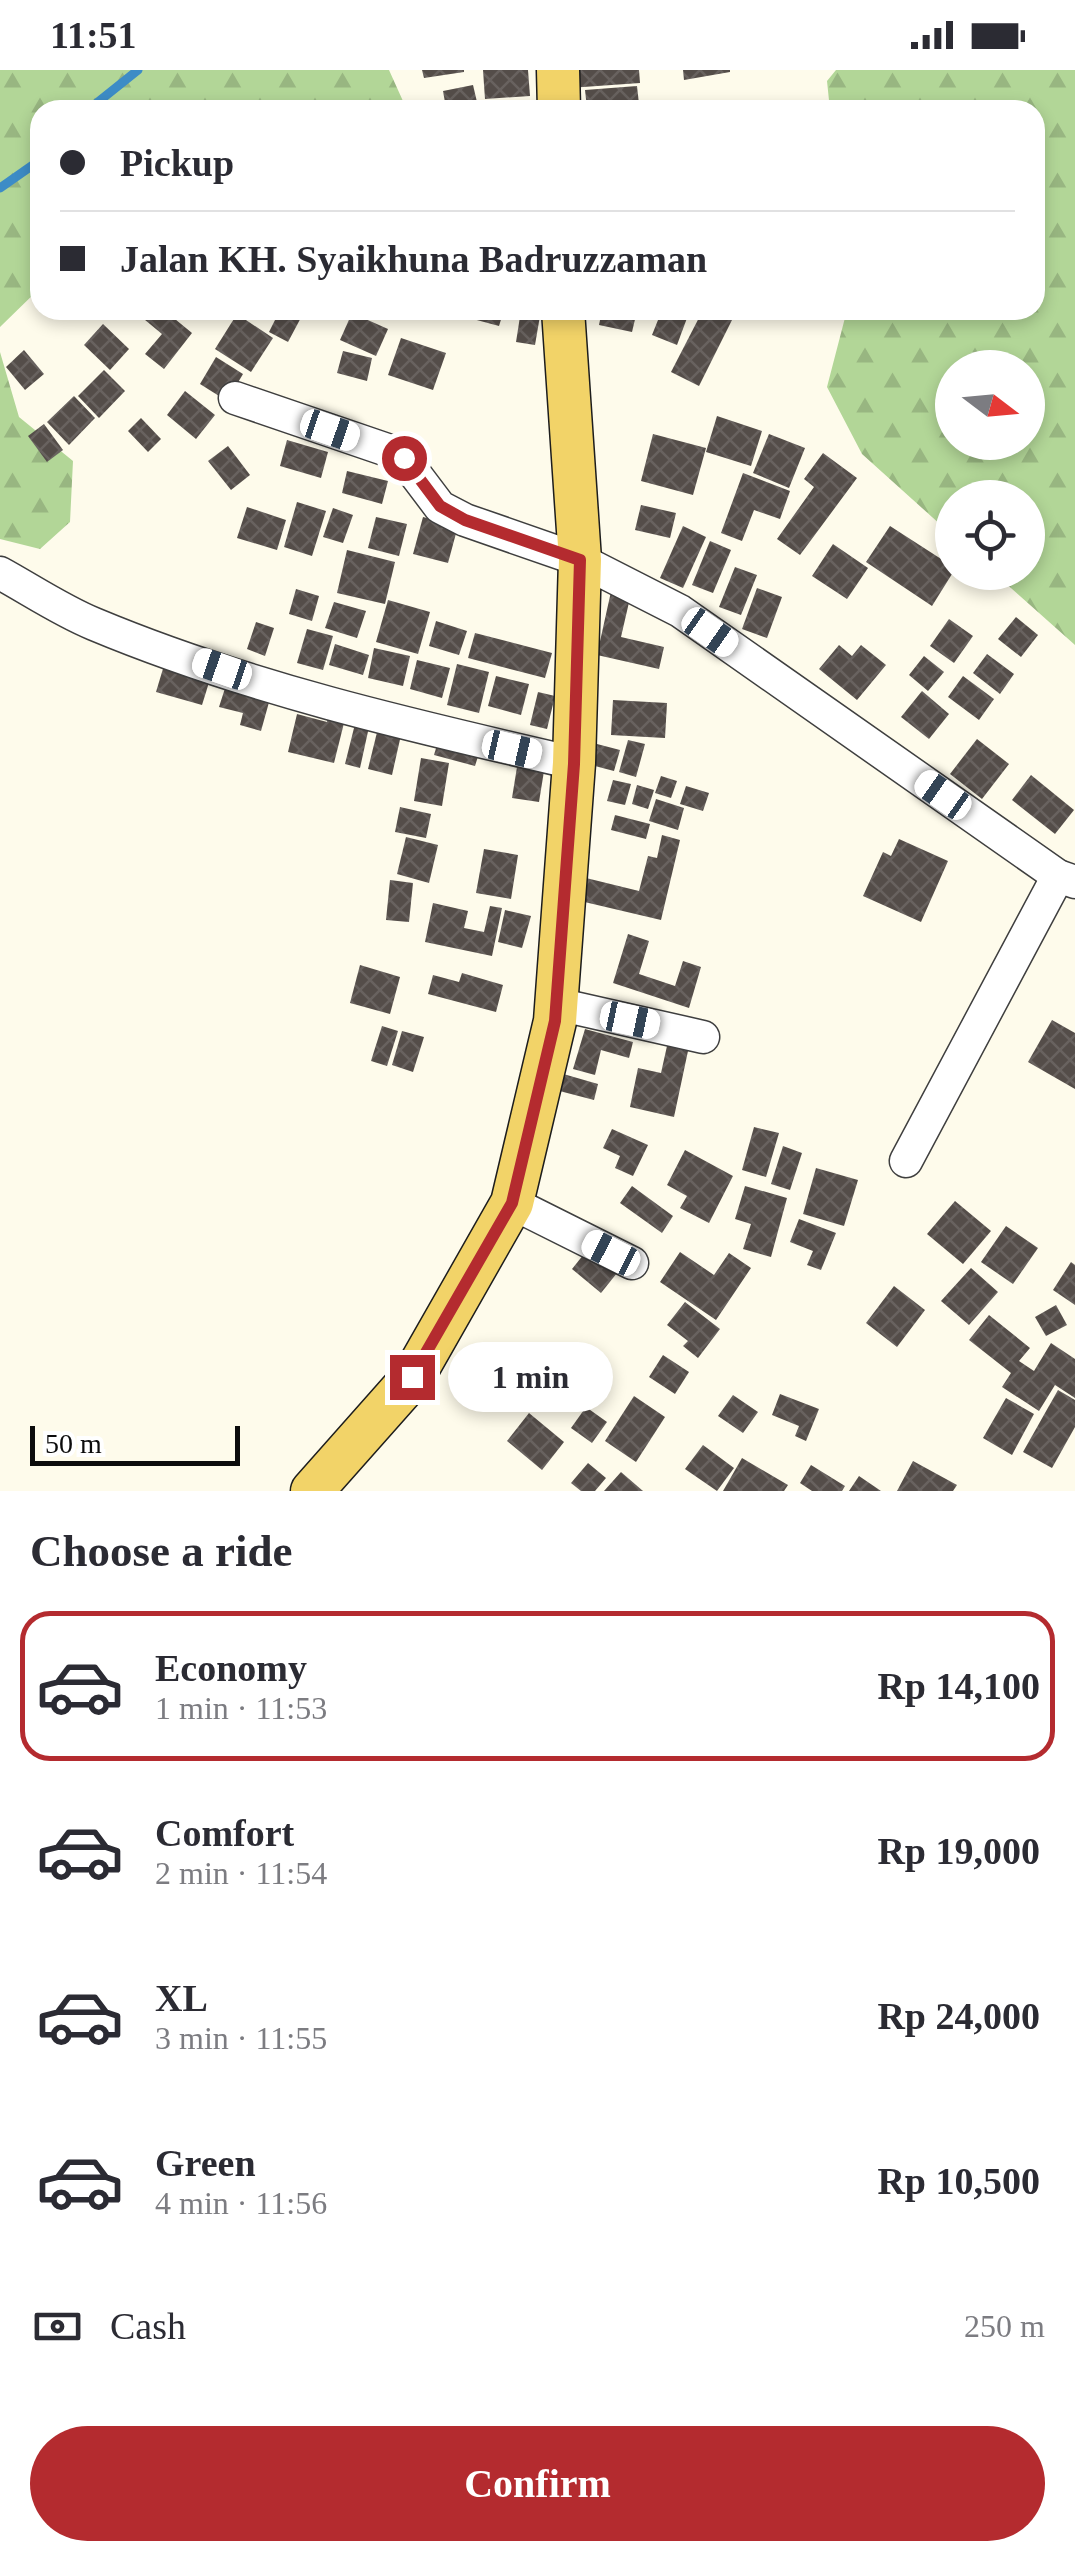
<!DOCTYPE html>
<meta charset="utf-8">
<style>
:root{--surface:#fff;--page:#f2f2f3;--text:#2b2b33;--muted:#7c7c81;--line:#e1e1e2;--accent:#b42b2f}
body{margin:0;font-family:"Times New Roman",serif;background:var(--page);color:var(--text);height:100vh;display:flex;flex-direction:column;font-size:38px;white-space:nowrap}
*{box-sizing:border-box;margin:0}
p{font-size:32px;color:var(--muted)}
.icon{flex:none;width:55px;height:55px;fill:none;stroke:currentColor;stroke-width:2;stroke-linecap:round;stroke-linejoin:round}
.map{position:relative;height:1421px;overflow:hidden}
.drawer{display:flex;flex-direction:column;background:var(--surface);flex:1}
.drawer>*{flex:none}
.hud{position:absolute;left:30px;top:30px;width:1015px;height:220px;border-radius:30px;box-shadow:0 5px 15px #0003;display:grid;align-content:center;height:220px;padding:0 30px;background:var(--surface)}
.needle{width:65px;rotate:106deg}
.tools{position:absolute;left:935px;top:280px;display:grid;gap:20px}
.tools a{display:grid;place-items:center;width:110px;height:110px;border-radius:50%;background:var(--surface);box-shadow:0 5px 15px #0003;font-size:50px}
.scale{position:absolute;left:30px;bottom:25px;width:210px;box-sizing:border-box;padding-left:10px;border:5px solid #0c0c0c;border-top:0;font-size:28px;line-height:35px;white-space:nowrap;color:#0c0c0c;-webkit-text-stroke:8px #fff;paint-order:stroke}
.end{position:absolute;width:45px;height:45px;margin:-22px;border:12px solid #b42b2f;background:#fff;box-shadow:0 0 0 5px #fff}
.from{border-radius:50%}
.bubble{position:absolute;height:70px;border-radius:35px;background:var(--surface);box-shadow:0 5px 15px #0003;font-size:32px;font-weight:600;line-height:70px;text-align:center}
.car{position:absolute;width:30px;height:60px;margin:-30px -15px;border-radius:12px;box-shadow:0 0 8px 2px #0007;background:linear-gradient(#fff 24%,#345 0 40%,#fff 0 76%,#345 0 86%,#fff 0)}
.hud b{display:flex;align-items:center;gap:35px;height:95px;font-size:38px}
.hud b+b{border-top:2px solid var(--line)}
.hud i{width:25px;height:25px;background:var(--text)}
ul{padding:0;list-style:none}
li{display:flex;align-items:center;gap:30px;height:150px;margin:0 20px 15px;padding:0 10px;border:5px solid transparent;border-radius:30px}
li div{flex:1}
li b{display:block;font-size:38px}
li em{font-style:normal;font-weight:600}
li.current{border-color:var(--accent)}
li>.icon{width:90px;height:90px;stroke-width:1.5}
h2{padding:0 30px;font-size:45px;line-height:120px}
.pay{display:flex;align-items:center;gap:25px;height:110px;padding:0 30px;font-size:38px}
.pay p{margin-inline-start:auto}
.action{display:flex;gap:20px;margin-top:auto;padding:20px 30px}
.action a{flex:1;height:115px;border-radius:60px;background:var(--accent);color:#fff;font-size:40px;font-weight:600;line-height:115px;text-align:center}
.status{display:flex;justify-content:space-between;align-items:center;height:70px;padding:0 50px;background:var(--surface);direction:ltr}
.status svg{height:28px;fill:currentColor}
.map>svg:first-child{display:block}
.forest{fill:url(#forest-firs);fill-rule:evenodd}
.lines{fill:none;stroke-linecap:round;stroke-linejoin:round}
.stream{stroke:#3d8cc6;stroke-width:9}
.building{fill:url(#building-cross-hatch)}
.minor-casing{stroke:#3f3f3f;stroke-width:35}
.major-casing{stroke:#1d1d1d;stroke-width:45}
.minor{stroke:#fff;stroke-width:32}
.major{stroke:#f2d368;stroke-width:42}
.route{stroke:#b42b2f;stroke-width:12}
</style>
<div class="status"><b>11:51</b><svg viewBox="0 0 49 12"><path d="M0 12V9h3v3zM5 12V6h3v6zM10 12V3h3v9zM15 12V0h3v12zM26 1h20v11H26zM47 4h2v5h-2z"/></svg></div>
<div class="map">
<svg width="1075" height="1421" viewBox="0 0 1075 1421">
<defs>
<pattern id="forest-firs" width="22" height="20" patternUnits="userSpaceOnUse" patternTransform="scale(2.5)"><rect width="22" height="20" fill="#b2d697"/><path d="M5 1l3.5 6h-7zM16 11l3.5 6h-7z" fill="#98b681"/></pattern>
<pattern id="building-cross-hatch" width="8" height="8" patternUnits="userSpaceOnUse" patternTransform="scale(2.5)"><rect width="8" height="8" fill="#544d49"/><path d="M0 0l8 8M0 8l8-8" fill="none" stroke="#68625f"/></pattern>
</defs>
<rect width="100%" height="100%" fill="#fefbeb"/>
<g class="forest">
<polygon points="0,0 389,0 407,40 40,40 40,218 0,257"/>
<path d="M836,0H1075V575L994,503L1028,502V428H952V465L862,384L827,317L847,240H1035V40H830L827,11ZM952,298H1028V372H952Z"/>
<polygon points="0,282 19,347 73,391 70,452 40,479 0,469"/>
</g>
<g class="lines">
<g class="stream">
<polyline points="88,40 138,0"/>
<polyline points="0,118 40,90"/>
</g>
</g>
<g class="building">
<polygon points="422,0 464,0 464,2 424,8"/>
<polygon points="483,0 528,0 530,26 485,29"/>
<polygon points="568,0 639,0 640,13 569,18"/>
<polygon points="683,0 730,0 730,2 684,10"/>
<polygon points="473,15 477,32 446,38 443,21"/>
<polygon points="637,16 639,34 587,38 585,20"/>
<polygon points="133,240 164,240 192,263 164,299 145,284 162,264"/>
<polygon points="280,240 305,240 288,272 269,262"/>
<polygon points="433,240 469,240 467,250"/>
<polygon points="475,240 504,240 499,256 473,249"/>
<polygon points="521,240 541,240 535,275 516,272"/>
<polygon points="602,240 637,241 632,262 599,255"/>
<polygon points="662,240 690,240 677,275 652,265"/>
<polygon points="703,240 727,240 735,244 699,316 671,302"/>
<polygon points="352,243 388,259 376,286 340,270"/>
<polygon points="237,244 273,268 251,302 215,279"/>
<polygon points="103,254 129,279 110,300 84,275"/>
<polygon points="401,268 446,283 433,320 388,305"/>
<polygon points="24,280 44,304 25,320 6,297"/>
<polygon points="343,281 372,288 367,311 337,303"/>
<polygon points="216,287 243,304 227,331 200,314"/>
<polygon points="104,300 125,321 99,348 78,326"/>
<polygon points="185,321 215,345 196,369 167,345"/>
<polygon points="74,326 95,348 69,375 47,352"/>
<polygon points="717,346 762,361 751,396 706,382"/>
<polygon points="141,348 161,369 148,382 128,361"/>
<polygon points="44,354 63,380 47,392 28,366"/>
<polygon points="653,364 706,378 693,425 641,411"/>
<polygon points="769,364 805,378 789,418 753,403"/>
<polygon points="287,370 328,382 321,408 280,396"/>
<polygon points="228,376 250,405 231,420 208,391"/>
<polygon points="823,383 857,408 800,485 777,469 814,417 804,409"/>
<polygon points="347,401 388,411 382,434 342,423"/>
<polygon points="743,403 790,421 780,449 754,440 742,471 721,463"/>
<polygon points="297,432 326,441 312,486 284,477"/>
<polygon points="641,435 676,443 670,468 635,460"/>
<polygon points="247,437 286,450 277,480 237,468"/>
<polygon points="333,438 353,445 343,473 323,467"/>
<polygon points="376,447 407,454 399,486 368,478"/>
<polygon points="423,447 458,456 448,493 413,484"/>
<polygon points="683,456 706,467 683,518 660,508"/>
<polygon points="890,456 952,496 952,504 932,536 866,492"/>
<polygon points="710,471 731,480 713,523 692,515"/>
<polygon points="833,474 868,498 847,529 812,506"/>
<polygon points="347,480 395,492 385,534 337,523"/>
<polygon points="735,497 757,505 741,545 719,537"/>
<polygon points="612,517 630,528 621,567 664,577 659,599 597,585"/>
<polygon points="757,518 782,527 767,568 742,559"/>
<polygon points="296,519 319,526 312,551 289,544"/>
<polygon points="388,530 430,542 418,584 376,572"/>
<polygon points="334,532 366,541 357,568 325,558"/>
<polygon points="1016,547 1038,565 1021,587 998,569"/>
<polygon points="949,549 973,566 954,593 930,576"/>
<polygon points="436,551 467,561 459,585 429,576"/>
<polygon points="256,552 274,558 265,586 247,579"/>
<polygon points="307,559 333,566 323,600 297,593"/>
<polygon points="475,563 552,583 545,608 468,588"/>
<polygon points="335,574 369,585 363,605 329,595"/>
<polygon points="839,575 852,586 861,575 886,595 857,630 819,599"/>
<polygon points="374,578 410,586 403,616 368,608"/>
<polygon points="987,584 1014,604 1000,624 973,603"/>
<polygon points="924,586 944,602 928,621 909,605"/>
<polygon points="417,590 450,598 442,628 410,619"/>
<polygon points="165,592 211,606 202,635 156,622"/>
<polygon points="457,594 489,602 479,643 447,635"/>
<polygon points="496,606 529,614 521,645 488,636"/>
<polygon points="963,606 994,629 979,650 948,627"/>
<polygon points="227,612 271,625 261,661 240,655 243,643 219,637"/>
<polygon points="922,621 949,644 929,669 901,647"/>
<polygon points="538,622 555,626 547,659 530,655"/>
<polygon points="613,630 667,633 665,668 611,665"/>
<polygon points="330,637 347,641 334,693 288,682 297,644 327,652"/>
<polygon points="380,650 403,656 392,705 368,699"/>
<polygon points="355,654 369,657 360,698 345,694"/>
<polygon points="439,668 480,680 475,696 434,685"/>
<polygon points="977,669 1009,694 982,729 950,704"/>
<polygon points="628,670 645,674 636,707 619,702"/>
<polygon points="597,674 620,680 614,701 591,695"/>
<polygon points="421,688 449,693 442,736 414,731"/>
<polygon points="517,697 544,701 539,732 512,728"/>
<polygon points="1031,705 1074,740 1055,764 1012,730"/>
<polygon points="661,706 677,711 671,728 655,723"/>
<polygon points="613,710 631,714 625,735 607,731"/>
<polygon points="637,715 654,720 648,739 632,734"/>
<polygon points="686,716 709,723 703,741 680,734"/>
<polygon points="656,729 684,738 678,760 649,751"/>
<polygon points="400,737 431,744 426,768 395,762"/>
<polygon points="615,745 650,754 646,769 611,760"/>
<polygon points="662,765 680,770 661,850 576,830 582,807 639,821 648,786 657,788"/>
<polygon points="406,767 438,775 429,813 397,804"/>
<polygon points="899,769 948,791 921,852 863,826 883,782 891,786"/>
<polygon points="484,779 518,785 511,829 476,823"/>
<polygon points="390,810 413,813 409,852 386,850"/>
<polygon points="433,833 468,841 464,858 484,862 490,836 502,838 492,886 425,872"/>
<polygon points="505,840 531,846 522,878 498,872"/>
<polygon points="628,864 649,871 639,904 675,916 683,891 701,897 689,938 613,913"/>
<polygon points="360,895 400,907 390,944 350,933"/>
<polygon points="462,903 503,915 496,942 428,924 433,905 459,912"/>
<polygon points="1052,950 1075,963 1075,1019 1028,992"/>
<polygon points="382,956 398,961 387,996 371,991"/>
<polygon points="585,959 633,972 629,988 601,980 595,1005 573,999"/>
<polygon points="402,961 424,967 413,1002 392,995"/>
<polygon points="667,976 688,981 674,1047 630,1037 638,998 661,1003"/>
<polygon points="553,1001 598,1014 594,1030 548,1018"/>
<polygon points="754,1057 779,1063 766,1107 742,1100"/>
<polygon points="612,1059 648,1075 633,1106 615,1098 620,1086 603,1078"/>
<polygon points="783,1076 802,1083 790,1120 771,1114"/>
<polygon points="685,1080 733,1106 709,1153 680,1138 687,1126 667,1115"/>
<polygon points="816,1098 858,1110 844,1156 803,1144"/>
<polygon points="632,1116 673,1146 662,1163 620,1133"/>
<polygon points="745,1116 787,1128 771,1187 743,1179 751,1154 735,1149"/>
<polygon points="955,1131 991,1161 963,1194 927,1164"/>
<polygon points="799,1149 836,1163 821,1200 807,1195 813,1181 790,1172"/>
<polygon points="1006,1156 1038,1178 1013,1214 981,1192"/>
<polygon points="588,1179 617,1203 601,1223 572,1199"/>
<polygon points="680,1182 714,1205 729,1183 751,1198 716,1250 660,1212"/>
<polygon points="1071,1192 1075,1195 1075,1235 1053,1220"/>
<polygon points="971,1198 998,1222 969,1255 941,1231"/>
<polygon points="894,1216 925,1240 897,1277 866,1253"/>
<polygon points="685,1232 720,1259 698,1288 683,1276 688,1271 667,1255"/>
<polygon points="1056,1235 1067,1255 1046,1266 1035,1247"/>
<polygon points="989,1245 1030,1278 1019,1291 1034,1301 1051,1273 1075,1289 1075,1328 1055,1315 1039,1341 1002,1317 1011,1303 969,1270"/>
<polygon points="663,1285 689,1302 675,1324 649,1307"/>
<polygon points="1058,1320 1075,1330 1075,1357 1052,1398 1023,1382"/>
<polygon points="780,1324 819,1339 806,1371 795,1366 799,1356 772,1345"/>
<polygon points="733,1325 758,1342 743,1363 718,1346"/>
<polygon points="634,1326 665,1347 636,1392 605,1371"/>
<polygon points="1006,1328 1034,1344 1012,1385 983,1368"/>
<polygon points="586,1337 607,1352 592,1373 571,1358"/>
<polygon points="529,1343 564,1372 542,1400 507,1371"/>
<polygon points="703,1375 734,1398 717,1421 685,1399"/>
<polygon points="742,1388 788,1415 784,1421 723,1421"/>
<polygon points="913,1391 957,1415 953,1421 897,1421"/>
<polygon points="588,1393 606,1408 595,1421 581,1421 571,1413"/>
<polygon points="811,1395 845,1416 842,1421 812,1421 800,1413"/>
<polygon points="621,1402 643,1421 604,1421"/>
<polygon points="859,1406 881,1421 849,1421"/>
</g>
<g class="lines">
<g class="minor-casing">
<g id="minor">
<polyline points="235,328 393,382 403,388 440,437 465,450 580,490 680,541 1058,806 1075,812"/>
<path d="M0,503C31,520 62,541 94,554C247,618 413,656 574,693"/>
<polyline points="557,934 703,967"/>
<polyline points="906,1091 1058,806"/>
<polyline points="512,1133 632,1193"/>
</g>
</g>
<g class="major-casing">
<g id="major">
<polyline points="558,0 559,40"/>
<polyline points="312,1421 413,1307 512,1133 555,951 574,693 580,490 563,240"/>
</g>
</g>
<use href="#minor" class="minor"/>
<use href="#major" class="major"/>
</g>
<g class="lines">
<polyline class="route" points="404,388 440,436 465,450 580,490 574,694 555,951 512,1133 412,1307"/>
</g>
</svg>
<div class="tools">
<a><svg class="needle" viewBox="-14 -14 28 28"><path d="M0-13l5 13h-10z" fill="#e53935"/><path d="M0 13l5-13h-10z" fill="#7c7c81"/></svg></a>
<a><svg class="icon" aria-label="locate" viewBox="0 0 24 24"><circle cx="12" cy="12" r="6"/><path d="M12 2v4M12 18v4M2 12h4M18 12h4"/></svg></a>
</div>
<div class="scale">50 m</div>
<i class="end from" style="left:404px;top:388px"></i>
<i class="end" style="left:412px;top:1307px"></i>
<div class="bubble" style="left:448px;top:1272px;width:165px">1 min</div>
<i class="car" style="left:330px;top:360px;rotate:109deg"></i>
<i class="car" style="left:710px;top:562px;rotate:125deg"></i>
<i class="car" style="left:222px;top:599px;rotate:289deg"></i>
<i class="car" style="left:512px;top:679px;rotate:103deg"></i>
<i class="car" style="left:943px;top:725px;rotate:305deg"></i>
<i class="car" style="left:630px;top:950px;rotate:102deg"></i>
<i class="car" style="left:611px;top:1183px;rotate:297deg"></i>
<div class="hud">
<b><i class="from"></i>Pickup</b>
<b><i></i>Jalan KH. Syaikhuna Badruzzaman</b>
</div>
</div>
<section class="drawer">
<h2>Choose a ride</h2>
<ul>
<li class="current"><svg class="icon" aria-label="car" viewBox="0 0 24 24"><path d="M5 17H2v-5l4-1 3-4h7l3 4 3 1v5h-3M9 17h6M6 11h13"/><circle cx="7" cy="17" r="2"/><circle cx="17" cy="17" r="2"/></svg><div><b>Economy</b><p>1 min · 11:53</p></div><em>Rp 14,100</em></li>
<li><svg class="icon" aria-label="car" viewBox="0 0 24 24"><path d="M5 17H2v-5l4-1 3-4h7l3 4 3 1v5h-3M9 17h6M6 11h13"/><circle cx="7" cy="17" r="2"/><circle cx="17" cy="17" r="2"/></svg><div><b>Comfort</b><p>2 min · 11:54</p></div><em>Rp 19,000</em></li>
<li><svg class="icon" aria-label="car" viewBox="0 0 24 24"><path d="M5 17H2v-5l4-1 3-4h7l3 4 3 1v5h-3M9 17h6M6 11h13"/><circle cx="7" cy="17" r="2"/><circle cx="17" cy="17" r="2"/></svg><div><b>XL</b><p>3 min · 11:55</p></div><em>Rp 24,000</em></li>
<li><svg class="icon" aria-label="car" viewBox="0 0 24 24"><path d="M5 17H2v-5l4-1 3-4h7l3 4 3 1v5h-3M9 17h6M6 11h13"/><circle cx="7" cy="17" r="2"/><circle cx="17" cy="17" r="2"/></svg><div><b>Green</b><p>4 min · 11:56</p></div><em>Rp 10,500</em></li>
</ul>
<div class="pay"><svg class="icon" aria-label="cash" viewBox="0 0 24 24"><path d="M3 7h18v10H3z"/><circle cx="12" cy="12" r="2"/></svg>Cash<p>250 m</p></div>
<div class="action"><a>Confirm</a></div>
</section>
